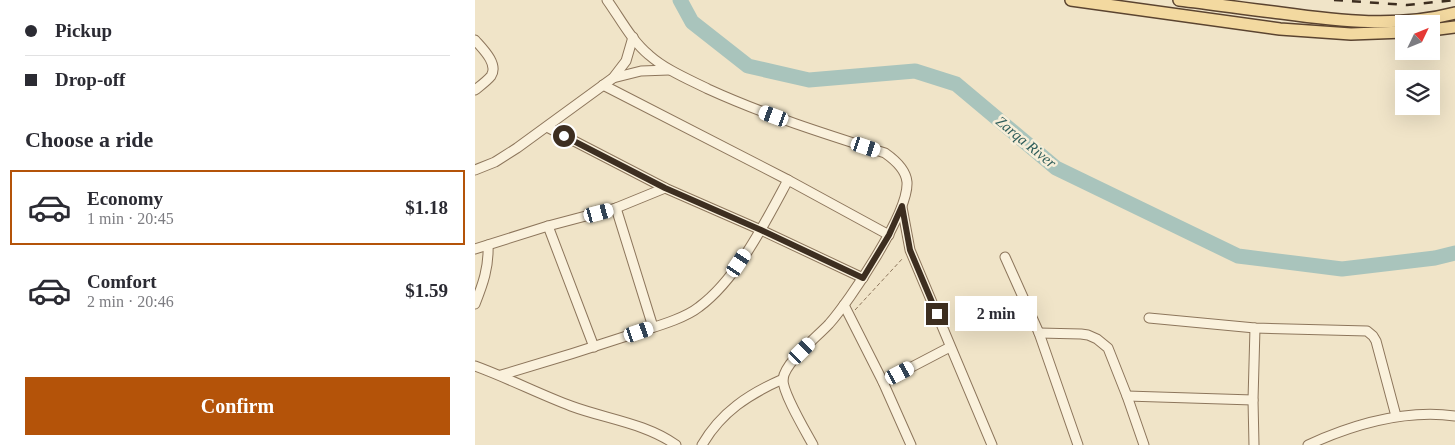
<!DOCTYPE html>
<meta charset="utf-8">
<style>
:root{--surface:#fff;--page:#f2f2f3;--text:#2b2b33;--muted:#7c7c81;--line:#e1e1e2;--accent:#b45309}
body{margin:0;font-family:"Times New Roman",serif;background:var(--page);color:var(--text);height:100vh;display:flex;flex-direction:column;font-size:19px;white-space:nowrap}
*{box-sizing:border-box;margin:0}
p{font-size:16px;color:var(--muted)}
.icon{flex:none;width:28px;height:28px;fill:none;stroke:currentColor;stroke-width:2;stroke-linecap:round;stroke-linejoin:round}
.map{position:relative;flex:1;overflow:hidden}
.panel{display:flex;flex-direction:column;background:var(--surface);width:475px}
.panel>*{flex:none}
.hud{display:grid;align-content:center;height:110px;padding:0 25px;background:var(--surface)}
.needle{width:32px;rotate:47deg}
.controls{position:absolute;left:920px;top:15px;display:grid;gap:10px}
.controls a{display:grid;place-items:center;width:45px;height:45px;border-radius:0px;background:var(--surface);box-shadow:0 5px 20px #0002;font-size:25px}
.end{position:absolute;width:22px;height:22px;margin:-11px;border:6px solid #3d2e20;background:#fff;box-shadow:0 0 0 2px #fff}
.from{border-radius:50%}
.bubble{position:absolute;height:35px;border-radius:0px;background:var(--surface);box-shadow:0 5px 20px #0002;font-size:16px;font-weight:800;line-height:35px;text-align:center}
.car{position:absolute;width:15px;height:30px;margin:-15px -8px;border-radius:6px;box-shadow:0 0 4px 1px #0007;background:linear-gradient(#fff 24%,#345 0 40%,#fff 0 76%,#345 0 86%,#fff 0)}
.hud b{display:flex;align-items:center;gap:18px;height:48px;font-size:19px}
.hud b+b{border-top:1px solid var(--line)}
.hud i{width:12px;height:12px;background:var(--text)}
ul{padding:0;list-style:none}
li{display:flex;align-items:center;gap:15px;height:75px;margin:0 10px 8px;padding:0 15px;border:2px solid transparent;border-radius:0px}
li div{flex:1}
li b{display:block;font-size:19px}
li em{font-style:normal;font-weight:800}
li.active{border-color:var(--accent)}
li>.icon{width:45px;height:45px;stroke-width:1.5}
h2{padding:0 25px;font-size:22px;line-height:60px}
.action{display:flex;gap:10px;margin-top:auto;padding:10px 25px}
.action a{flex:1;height:58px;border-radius:0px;background:var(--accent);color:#fff;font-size:20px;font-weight:800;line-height:58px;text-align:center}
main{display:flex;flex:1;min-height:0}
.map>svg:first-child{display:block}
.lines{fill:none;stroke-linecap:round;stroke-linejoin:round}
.river{stroke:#a9c4bc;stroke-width:15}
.minor-casing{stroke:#8d765c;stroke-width:11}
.major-casing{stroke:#5b4430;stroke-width:14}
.path{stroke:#8d765c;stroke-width:1;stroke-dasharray:4 2.5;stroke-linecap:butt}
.minor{stroke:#faf1dc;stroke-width:9}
.major{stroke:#f3d9a0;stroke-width:11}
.rail{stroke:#3d2e20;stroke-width:2.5;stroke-dasharray:9 9;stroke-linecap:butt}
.route{stroke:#3d2e20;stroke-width:6}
.labels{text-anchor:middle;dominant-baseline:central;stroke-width:5;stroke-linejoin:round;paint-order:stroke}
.water-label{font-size:15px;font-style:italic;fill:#2f5d5a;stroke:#f7eed8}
</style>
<main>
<section class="panel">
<div class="hud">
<b><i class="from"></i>Pickup</b>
<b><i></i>Drop-off</b>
</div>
<h2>Choose a ride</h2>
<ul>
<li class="active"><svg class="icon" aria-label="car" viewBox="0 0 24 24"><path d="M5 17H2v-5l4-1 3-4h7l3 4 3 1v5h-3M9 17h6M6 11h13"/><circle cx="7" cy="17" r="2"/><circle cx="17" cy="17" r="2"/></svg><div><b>Economy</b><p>1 min · 20:45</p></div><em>$1.18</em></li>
<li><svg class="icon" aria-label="car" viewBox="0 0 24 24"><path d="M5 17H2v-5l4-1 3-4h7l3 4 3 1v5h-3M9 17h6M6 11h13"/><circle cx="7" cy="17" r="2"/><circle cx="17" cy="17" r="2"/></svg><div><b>Comfort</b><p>2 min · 20:46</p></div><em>$1.59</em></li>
</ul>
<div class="action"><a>Confirm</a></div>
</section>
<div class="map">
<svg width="980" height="445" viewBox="0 0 980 445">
<rect width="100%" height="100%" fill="#f0e4c8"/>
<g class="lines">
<polyline class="river" points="205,0 217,22 273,66 334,80 440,71 481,84 581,168 763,256 867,269 960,258 980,253"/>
<g class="minor-casing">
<g id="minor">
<path d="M132,0C145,18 156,40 174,55C191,70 213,79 233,89C290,115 350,134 410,153C420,160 431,170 432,182C434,213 375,300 354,324C342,337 310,362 308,379C307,392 331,432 338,445"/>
<path d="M0,40C7,48 24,64 16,76C12,81 5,86 0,90"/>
<polyline points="138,78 166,71 194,70"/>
<polyline points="128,85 313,180 414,235"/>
<polyline points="72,127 190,188 286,230 388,278"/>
<polyline points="0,170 20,162 42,148 138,78 151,61 158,37"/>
<polyline points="427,207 435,250 517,445"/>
<polyline points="141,208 178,327"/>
<polyline points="73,226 119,347"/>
<polyline points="0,249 73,226 141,208 190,188"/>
<polyline points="530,257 564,333 603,445"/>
<path d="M0,304C8,284 14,267 13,245"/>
<polyline points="369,305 408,382 436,445"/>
<polyline points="674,318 780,328 892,331 898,336 901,341 921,416"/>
<polyline points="564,333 606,334 613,335 622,339 633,348 652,396 669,445"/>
<path d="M0,366C33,378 64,394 96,406C131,419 170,423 201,445"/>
<path d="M26,375C71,362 116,348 161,333C179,327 209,319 224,307C262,279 291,221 313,180"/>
<polyline points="408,382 475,347"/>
<polyline points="652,396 778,400"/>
<path d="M227,445C246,412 274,394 308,379"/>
<polyline points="779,445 778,400 780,328"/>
<path d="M833,445C879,424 929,409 980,416"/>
</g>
</g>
<g class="major-casing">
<g id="major">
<polyline points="596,0 805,29 876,34 929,32"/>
<path d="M704,0C738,4 772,9 806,13C864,21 923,28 980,13"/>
<polyline points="956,30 980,27"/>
</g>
</g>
<polyline class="path" points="380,310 428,258"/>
<use href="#minor" class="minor"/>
<use href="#major" class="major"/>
<polyline class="rail" points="859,0 932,5 980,0"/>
</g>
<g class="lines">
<polyline class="route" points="89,136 190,188 286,230 388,278 414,235 427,206 435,250 462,314"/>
</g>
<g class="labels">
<g class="water-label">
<text transform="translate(551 142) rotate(39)">Zarqa River</text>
</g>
</g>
</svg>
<div class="controls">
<a><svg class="needle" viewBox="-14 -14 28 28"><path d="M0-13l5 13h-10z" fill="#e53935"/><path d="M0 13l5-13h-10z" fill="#7c7c81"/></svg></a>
<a><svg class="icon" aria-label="layers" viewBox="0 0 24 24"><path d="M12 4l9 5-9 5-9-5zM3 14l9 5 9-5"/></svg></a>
</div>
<i class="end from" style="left:89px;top:136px"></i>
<i class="end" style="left:462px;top:314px"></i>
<div class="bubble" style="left:480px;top:296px;width:82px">2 min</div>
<i class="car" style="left:299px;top:116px;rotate:290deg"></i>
<i class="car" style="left:391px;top:147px;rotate:108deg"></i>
<i class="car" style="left:124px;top:213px;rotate:75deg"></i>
<i class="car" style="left:264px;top:263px;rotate:34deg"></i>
<i class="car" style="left:164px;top:332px;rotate:71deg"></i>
<i class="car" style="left:327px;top:351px;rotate:45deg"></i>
<i class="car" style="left:425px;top:373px;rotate:62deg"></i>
</div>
</main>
